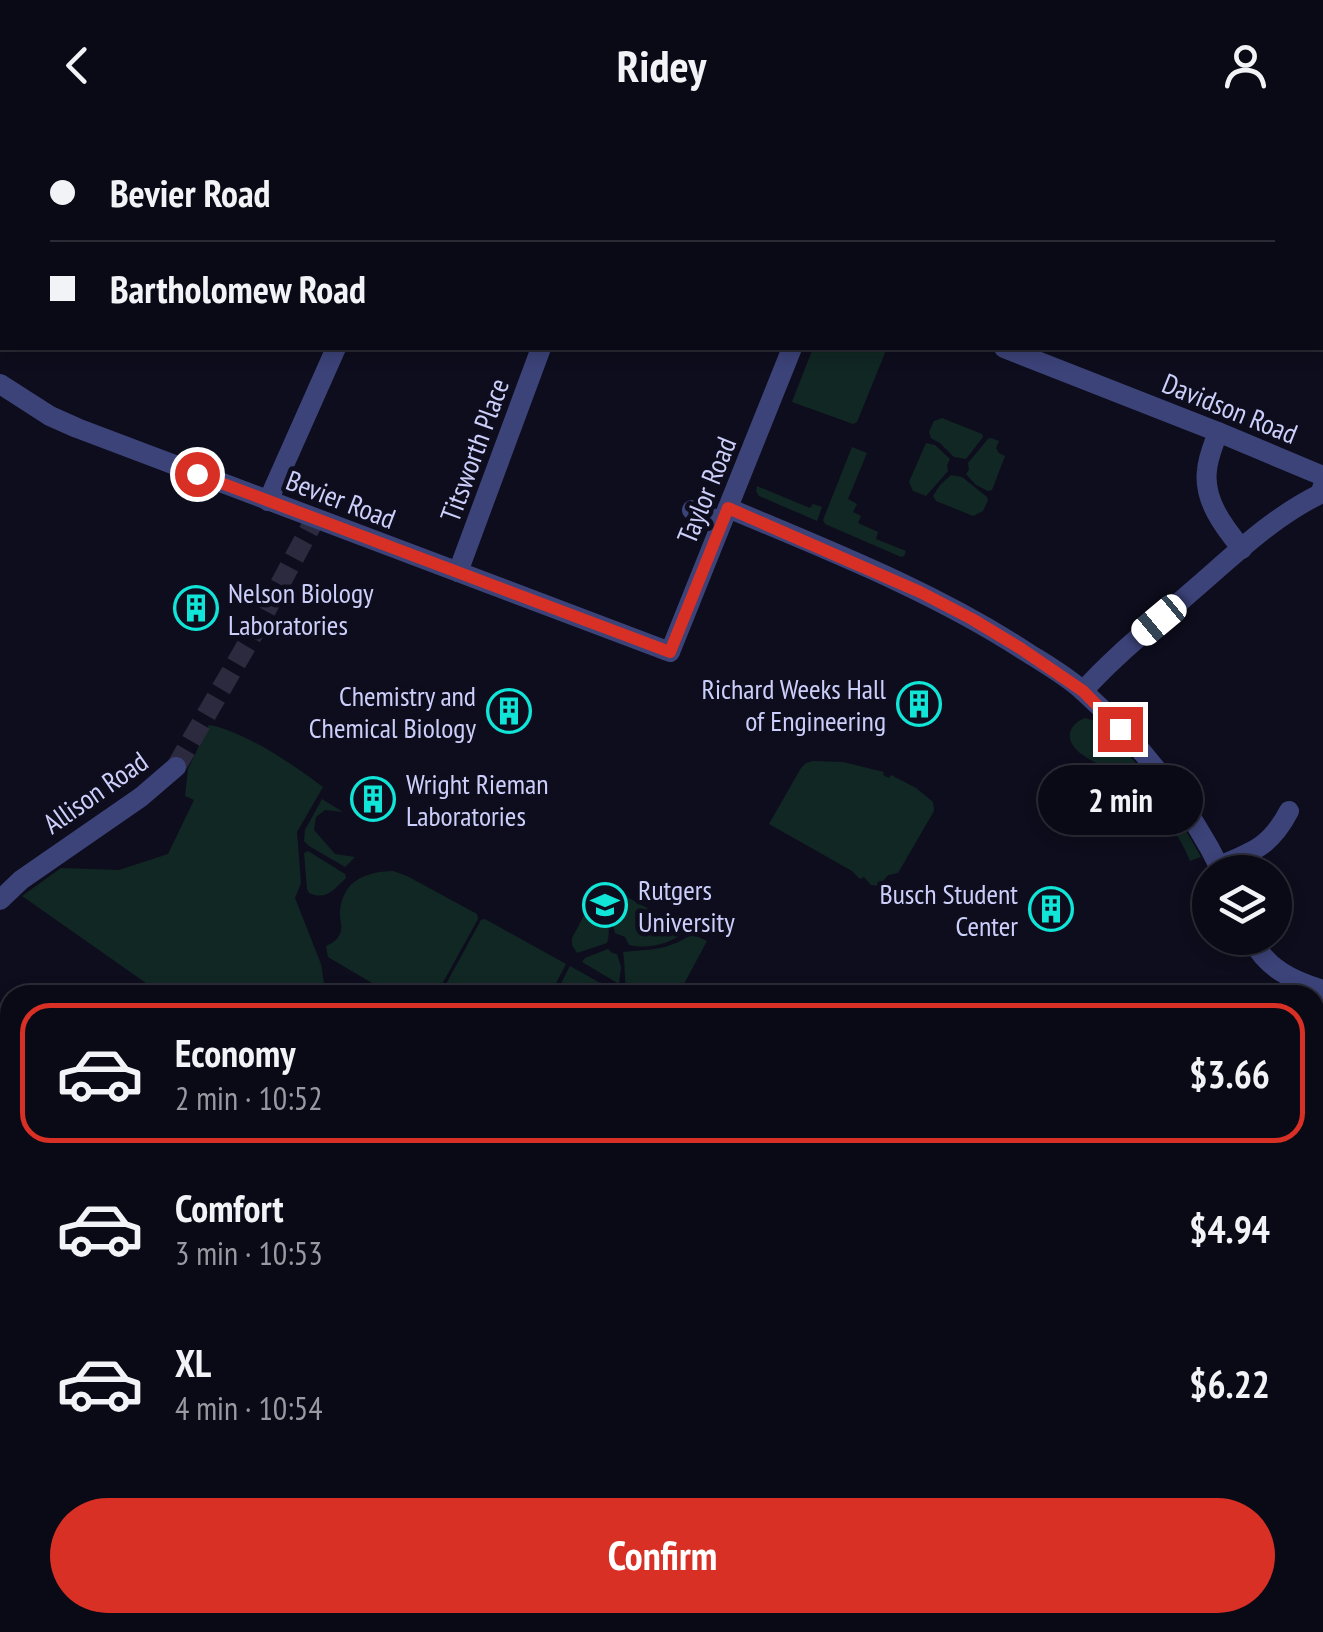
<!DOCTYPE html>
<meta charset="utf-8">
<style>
:root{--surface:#0a0a16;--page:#181823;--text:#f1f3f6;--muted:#999aa1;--line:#2a2b35;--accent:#d93025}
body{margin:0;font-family:"PT Sans Narrow",sans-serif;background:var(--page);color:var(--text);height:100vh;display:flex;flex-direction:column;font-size:38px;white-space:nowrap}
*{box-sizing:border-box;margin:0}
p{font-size:32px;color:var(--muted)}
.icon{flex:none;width:55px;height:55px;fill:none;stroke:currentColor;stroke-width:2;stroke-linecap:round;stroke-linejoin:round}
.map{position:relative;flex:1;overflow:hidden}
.drawer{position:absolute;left:0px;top:855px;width:1325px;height:648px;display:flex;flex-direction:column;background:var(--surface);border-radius:30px 30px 0 0;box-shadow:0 5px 15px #0003,0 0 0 2px var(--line)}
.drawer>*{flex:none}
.guide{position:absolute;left:0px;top:0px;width:1325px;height:220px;box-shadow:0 5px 15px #0003,0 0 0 2px var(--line);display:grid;align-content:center;height:220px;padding:0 50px;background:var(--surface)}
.controls{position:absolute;left:1192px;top:725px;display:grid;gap:20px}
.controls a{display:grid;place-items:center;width:100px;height:100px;border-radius:50%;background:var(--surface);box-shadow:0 5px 15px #0003,0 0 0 2px var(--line);font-size:50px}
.end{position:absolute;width:45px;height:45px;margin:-22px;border:12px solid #d93025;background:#fff;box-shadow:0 0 0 5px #fff}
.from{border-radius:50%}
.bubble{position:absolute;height:70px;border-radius:35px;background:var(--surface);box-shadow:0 5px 15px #0003,0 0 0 2px var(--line);font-size:32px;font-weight:800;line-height:70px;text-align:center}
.car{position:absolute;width:30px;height:60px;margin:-30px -15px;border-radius:12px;box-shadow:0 0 8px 2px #0007;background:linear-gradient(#fff 24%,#345 0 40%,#fff 0 76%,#345 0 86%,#fff 0)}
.guide b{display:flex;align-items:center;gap:35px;height:95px;font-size:38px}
.guide b+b{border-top:2px solid var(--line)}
.guide i{width:25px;height:25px;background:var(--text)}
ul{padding:18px 0 0;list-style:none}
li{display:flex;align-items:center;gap:30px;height:140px;margin:0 20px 15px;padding:0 30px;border:5px solid transparent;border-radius:30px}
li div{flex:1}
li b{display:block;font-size:38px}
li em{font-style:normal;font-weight:800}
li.selected{border-color:var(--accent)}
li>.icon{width:90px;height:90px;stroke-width:1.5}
.cta{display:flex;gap:20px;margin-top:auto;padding:20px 50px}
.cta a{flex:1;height:115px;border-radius:60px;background:var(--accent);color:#fff;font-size:40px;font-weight:800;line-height:115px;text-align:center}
header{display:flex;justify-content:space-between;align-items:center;height:130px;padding:0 50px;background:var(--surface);font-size:45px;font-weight:800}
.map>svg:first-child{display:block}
.green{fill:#112723}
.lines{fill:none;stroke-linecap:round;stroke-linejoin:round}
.minor-tunnel{stroke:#2b2a3e;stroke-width:20;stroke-dasharray:20 10;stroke-linecap:butt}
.minor{stroke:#3c4379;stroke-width:20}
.route{stroke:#d93025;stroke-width:12}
.labels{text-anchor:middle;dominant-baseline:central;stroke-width:9;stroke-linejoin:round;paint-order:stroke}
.street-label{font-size:28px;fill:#cdcffb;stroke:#0e0d1d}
.poi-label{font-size:28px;fill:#cdcffb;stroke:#0e0d1d;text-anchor:start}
</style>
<header><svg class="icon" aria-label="back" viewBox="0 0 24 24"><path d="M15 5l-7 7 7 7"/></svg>Ridey<svg class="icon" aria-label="person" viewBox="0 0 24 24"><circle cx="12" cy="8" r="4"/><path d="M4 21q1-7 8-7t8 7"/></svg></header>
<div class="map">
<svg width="1323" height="1502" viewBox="0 0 1323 1502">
<rect width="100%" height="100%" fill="#0e0d1d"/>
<g class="green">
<polygon points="813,218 887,218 857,292 853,294 792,272"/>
<polygon points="942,288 982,304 983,307 966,329 954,327 941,314 931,308 929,302 934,291"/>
<polygon points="991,308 999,311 996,318 999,323 1005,326 992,360 988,361 976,355 966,344 969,340 968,333 988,309"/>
<polygon points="926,313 935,315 950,329 947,335 948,341 926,366 913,361 909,352"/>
<polygon points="852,317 867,323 848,369 857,374 853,382 861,386 858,393 878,402 876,409 906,421 904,426 901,427 825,394 823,390"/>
<polygon points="951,345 962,347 987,367 988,370 983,381 973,386 936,371 933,366 940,355"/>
<polygon points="757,356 810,378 813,374 822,377 817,391 759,366 756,361"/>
<path d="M1085,588L1095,591C1138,631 1173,675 1201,727L1190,731C1176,695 1147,664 1115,643C1103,635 1084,629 1075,618C1064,605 1072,593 1085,588Z"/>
<path d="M209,595C244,601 294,635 323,657L297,702L301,753L295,768L321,834L326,865H163L22,766L61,738L119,740L168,724L194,670L185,666L188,639Z"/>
<polygon points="813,631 843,632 884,642 883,645 889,648 891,645 916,658 933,672 934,681 898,743 888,745 879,756 871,755 864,747 860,749 852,741 769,694 801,638 806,633"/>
<polygon points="322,669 343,682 325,680 316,687 314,700 335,724 355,727 345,737 309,716 304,711 305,700"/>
<path d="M308,721L345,744L346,748C334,759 327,771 309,763L307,759L304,723Z"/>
<path d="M393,741L407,746L477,784L478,789L436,865H392L328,827L326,816C332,813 335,812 339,806C344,797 339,790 340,781C343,752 363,742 393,741Z"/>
<path d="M611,758L686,800L685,801C670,815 648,819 629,815L625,807L615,803L606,769L607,760Z"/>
<path d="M597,761H600C602,777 613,798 607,813L577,823L572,815V808Z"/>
<polygon points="485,789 566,834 550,865 440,865 481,790"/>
<path d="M692,804L707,811L678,865H629C623,854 626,836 623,822C651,819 667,821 692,804Z"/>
<polygon points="608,819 612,823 617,824 621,837 619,854 582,832 585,828"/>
<polygon points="570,836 611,859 617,865 555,865"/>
<polygon points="0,988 10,992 10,1492 234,1493 228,1502 0,1502"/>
<polygon points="529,1493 636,1493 633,1502 534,1502"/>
<polygon points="838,1493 838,1492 1179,1493 1170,1502 833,1502"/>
</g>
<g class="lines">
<polyline class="minor-tunnel" points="176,637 256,499 315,389"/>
<g class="minor">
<polyline points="417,0 421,2"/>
<polyline points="1004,218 1218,302 1323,346"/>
<polyline points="0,254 50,286 77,298 670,522 792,218"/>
<path d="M1218,302C1214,314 1208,327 1207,340C1203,370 1224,397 1242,419"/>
<polyline points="268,371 336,218"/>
<path d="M728,378C830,421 935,462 1028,523C1047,535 1068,547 1084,562C1139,612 1190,676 1222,742"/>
<polyline points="692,380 722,392"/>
<polyline points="458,442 541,218"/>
<path d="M1083,561C1116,524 1154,495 1191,462C1232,427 1271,388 1320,364L1323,356"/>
<path d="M1219,736C1253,722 1271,716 1289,681"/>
<polyline points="0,770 21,750 141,667 176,637"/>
<path d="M1251,808C1266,838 1291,850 1323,860"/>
<polyline points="0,975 10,979"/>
<polyline points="1315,1364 1323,1346"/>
<polyline points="1315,1480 1323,1488"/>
<polyline points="462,1492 466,1502"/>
<polyline points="1202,1502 1211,1492"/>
</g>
</g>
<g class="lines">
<polyline class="route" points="197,344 670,522 728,378 920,462 972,489 1020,518 1083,561 1120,599"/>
</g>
<defs>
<g id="building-ring" transform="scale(2.25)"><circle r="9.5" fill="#0e0d1d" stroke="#10e5d8" stroke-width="1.5"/><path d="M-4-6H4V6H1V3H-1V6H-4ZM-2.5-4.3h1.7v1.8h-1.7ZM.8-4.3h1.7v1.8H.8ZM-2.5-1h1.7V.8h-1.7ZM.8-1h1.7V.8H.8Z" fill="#10e5d8"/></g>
<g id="university-ring" transform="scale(2.25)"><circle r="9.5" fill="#0e0d1d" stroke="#10e5d8" stroke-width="1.5"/><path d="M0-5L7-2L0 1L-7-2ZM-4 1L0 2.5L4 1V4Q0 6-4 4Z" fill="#10e5d8"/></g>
</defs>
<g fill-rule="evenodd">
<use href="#building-ring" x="196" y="478"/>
<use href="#building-ring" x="919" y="574"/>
<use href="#building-ring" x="509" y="581"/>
<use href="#building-ring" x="373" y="669"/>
<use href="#university-ring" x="605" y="775"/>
<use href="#building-ring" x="1051" y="779"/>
</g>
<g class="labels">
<g class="street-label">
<text transform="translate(1230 278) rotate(22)">Davidson Road</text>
<text transform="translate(474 320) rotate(-70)">Titsworth Place</text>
<text transform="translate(706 360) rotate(-68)">Taylor Road</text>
<text transform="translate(341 369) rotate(21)">Bevier Road</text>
<text transform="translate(95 662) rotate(-35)">Allison Road</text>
</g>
<g class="poi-label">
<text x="228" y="462">Nelson Biology<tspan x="228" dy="32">Laboratories</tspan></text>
<text x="886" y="558" text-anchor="end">Richard Weeks Hall<tspan x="886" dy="32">of Engineering</tspan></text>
<text x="476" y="565" text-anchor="end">Chemistry and<tspan x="476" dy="32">Chemical Biology</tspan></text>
<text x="406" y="653">Wright Rieman<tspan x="406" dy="32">Laboratories</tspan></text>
<text x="638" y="759">Rutgers<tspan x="638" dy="32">University</tspan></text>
<text x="1018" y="763" text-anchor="end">Busch Student<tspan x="1018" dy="32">Center</tspan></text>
</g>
</g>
</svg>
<div class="controls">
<a><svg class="icon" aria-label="layers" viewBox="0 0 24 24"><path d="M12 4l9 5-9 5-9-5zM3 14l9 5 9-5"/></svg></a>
</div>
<i class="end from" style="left:197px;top:344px"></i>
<i class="end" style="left:1120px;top:599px"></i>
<div class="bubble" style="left:1038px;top:635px;width:165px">2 min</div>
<i class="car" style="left:1159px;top:490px;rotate:230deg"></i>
<div class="guide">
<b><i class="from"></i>Bevier Road</b>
<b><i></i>Bartholomew Road</b>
</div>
<section class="drawer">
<ul>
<li class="selected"><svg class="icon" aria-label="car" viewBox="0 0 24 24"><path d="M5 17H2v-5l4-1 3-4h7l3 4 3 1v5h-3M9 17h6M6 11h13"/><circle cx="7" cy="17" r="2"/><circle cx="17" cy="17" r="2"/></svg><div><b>Economy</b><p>2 min · 10:52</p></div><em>$3.66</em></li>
<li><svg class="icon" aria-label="car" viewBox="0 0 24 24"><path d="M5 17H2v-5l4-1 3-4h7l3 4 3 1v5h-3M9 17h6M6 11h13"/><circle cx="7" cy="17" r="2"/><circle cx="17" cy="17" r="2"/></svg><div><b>Comfort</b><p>3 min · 10:53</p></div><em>$4.94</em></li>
<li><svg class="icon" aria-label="car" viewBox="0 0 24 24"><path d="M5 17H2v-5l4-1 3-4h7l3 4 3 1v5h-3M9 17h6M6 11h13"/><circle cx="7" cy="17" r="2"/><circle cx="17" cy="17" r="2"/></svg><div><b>XL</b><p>4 min · 10:54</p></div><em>$6.22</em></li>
</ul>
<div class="cta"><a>Confirm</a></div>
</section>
</div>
